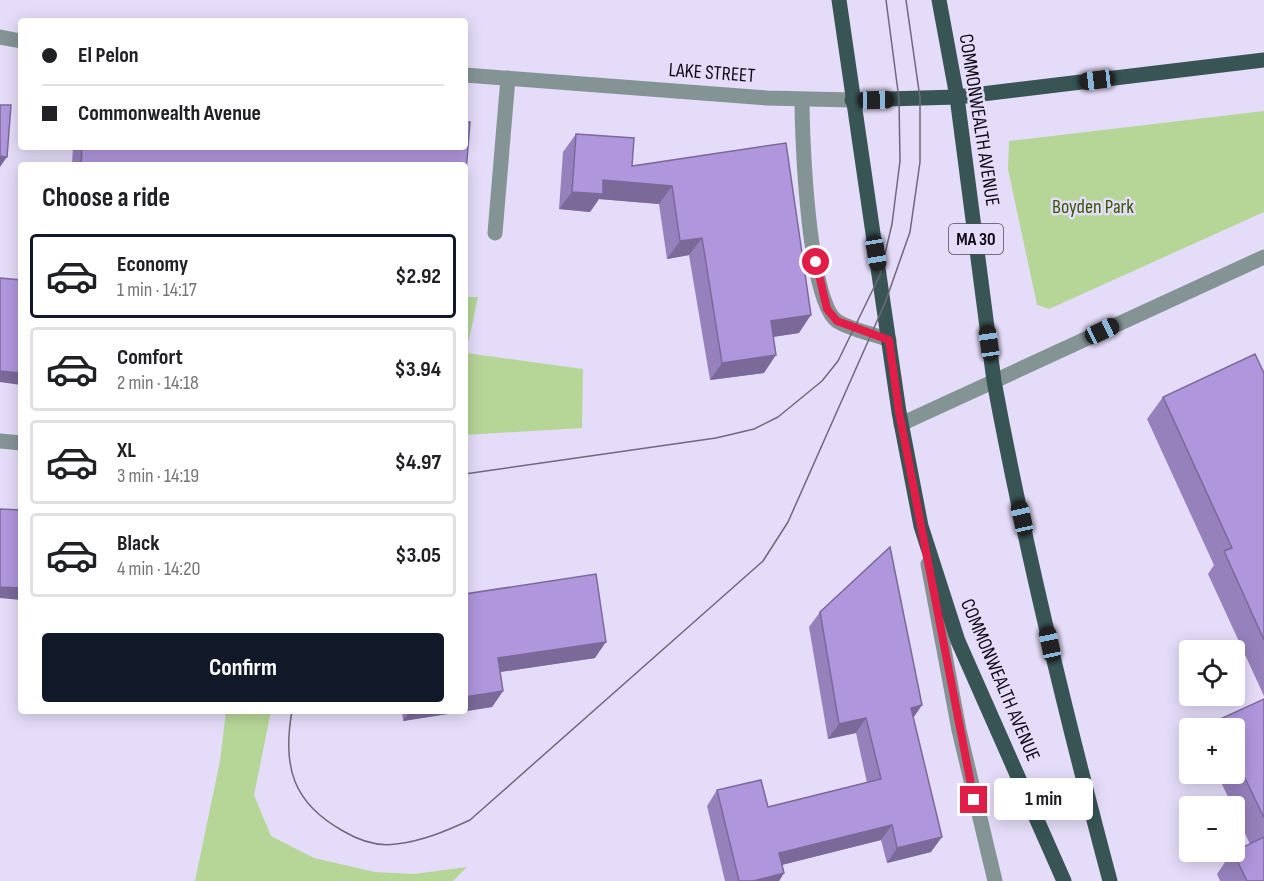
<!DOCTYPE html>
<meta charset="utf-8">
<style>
:root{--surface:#fff;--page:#f6f6f6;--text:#202124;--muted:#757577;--line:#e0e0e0;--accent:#111827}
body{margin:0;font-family:"Sofia Sans Condensed",sans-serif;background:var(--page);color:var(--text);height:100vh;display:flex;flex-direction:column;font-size:22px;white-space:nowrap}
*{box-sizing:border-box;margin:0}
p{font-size:20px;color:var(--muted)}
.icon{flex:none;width:33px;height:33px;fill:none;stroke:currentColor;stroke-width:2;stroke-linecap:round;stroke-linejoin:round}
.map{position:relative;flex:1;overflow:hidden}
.drawer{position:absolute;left:18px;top:162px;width:450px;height:552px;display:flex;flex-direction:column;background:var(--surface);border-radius:6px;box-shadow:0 3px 15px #0003}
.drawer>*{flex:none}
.guide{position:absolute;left:18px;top:18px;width:450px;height:132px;border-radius:6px;box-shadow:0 3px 15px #0003;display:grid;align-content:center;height:132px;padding:0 24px;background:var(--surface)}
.controls{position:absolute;left:1179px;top:640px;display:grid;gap:12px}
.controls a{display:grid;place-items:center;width:66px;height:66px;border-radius:6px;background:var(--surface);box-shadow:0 3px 15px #0003;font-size:30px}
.end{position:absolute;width:27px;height:27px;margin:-14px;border:8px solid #e11d48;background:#fff;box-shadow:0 0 0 3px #fff}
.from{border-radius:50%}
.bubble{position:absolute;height:42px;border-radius:6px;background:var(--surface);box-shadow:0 3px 15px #0003;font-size:20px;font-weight:700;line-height:42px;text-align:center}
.car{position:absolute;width:18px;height:36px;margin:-18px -9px;border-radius:8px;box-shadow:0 0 4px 2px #0007;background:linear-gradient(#222 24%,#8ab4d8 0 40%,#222 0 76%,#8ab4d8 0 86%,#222 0)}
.guide b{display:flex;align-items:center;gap:21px;height:57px;font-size:22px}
.guide b+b{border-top:2px solid var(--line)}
.guide i{width:15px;height:15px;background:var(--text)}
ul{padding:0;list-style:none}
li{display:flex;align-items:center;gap:18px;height:84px;margin:0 12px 9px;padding:0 12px;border:3px solid var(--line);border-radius:6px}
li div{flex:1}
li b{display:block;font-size:22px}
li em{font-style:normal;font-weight:700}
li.active{border-color:var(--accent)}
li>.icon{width:54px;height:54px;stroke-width:1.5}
h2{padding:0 24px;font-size:27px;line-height:72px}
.cta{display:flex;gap:12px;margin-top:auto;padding:12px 24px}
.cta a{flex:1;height:69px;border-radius:6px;background:var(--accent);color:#fff;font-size:24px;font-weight:700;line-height:69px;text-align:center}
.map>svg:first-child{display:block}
.green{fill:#b6d697}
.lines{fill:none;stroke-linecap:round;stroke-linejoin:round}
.minor{stroke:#849494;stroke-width:15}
.major{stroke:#385455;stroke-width:15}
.tram{stroke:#6f697b;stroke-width:1.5}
.wall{fill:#9781bd}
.shaded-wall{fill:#7b699a}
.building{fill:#b096dc;stroke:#7b699a;stroke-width:1.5}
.route{stroke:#e11d48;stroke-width:8}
.labels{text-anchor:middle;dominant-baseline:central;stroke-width:5;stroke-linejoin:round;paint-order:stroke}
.shield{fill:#e5dcf9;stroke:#4e4958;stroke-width:1.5}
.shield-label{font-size:18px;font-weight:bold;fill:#0d0a13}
.street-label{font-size:20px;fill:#0d0a13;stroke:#e5dcf9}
.park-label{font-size:20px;fill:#365507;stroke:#e5dcf9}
</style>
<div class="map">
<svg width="1264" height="881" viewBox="0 0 1264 881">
<rect width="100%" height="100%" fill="#e5dcf9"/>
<g class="green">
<polygon points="1264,111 1264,212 1049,309 1037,305 1008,169 1009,141"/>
<polygon points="465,297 478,297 466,353 583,369 582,428 465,435"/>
<polygon points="226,711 271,711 254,795 271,836 314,858 375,872 414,874 467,867 453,881 195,881 220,761"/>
</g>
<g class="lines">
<g class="minor">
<polyline points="0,37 21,41"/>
<polyline points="465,75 767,98 852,100"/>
<path d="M802,100C802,137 808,301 837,321C851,330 874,334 889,340"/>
<polyline points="495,233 508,78"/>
<polyline points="901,424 1264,257"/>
<polyline points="0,441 21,443"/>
<polyline points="928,564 959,730 995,881"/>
</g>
<g class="major">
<polyline points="839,0 899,412 921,526 958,641 1064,881"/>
<path d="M939,0L957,97L994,381C1025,549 1066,716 1110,881"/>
<polyline points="852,100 957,97 1264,60"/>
</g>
<g class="tram">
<polyline points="465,474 716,438 754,429 778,417 822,381 838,361 880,275 892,224 900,161 899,99 886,0"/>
<path d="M292,711C282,767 293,803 343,831C360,841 377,847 396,844C423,841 446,831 470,820L763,561L788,522L885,303L910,232L920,162V98L906,0"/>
</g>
</g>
<g class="wall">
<polygon points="576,134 632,166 786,143 799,333 773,337 764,373 710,380 689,255 667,259 659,204 599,199 590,212 559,209 563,152"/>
<polygon points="73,147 465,147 465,165 72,165"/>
<polygon points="1264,373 1264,696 1208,574 1214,565 1147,419 1163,397"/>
<polygon points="465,594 595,658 500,672 503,691 492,707 403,721 402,711 465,711"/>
<polygon points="820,612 922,705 913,718 931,852 887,863 881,840 782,865 784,873 779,881 725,881 707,806 717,790 768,807 867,783 856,733 828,739 809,627"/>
<polygon points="1264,699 1264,881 1220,881 1217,874 1232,852 1234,852 1250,844 1234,811 1234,807 1233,807 1217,774 1234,774 1234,729 1212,729 1218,720"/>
</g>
<g class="shaded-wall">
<polygon points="0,156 7,157 0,167"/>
<polygon points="603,180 672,186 659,204 599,199 590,212 559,209 572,192"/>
<polygon points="702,238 689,255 667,259 680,241"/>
<polygon points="811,315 799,333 758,339 771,321"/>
<polygon points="776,355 764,373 710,380 722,363"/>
<polygon points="0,371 21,373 21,385 0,382"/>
<polygon points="0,587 21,588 21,600 0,598"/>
<polygon points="606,642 595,658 487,674 498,658"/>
<polygon points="503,691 492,707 403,721 410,711 465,711 465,697"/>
<polygon points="922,705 911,721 911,708"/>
<polygon points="866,718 856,733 828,739 839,724"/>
<polygon points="892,825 881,840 769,868 779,853"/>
<polygon points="942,837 931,852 887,863 897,848"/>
<polygon points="784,873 779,881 753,881"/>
</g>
<g class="building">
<polygon points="0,105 11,105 7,157 0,156"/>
<polygon points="465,122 470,122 465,185 465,165 81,165 82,147 465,147"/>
<polygon points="576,134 634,138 632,166 786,143 811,315 771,321 776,355 722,363 702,238 680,241 672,186 603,180 603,194 572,192"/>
<polygon points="0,278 21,280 21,373 0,371"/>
<polygon points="1255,354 1264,373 1264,640 1224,551 1232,548 1163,397"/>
<polygon points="0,509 21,510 21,588 0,587"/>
<polygon points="890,547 922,705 911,708 942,837 897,848 892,825 779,853 784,873 753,881 739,881 717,790 761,780 768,807 881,779 866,718 839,724 820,612"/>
<polygon points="596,574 606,642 498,658 503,691 465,697 465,594"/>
<polygon points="1264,699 1264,818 1234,755 1234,729 1223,729 1218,720"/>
<polygon points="1264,837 1264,881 1247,881 1233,852"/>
</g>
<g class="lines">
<polyline class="route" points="816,262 827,309 837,321 889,340 899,412 974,800"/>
</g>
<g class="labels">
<rect class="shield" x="949" y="224" width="54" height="30" rx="4.5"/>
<g class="shield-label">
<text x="976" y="239">MA 30</text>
</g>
<g class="street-label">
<text transform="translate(712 73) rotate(4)">LAKE STREET</text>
<text transform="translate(979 120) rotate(81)">COMMONWEALTH AVENUE</text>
<text transform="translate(1000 680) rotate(67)">COMMONWEALTH AVENUE</text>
</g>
<g class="park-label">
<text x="1093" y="207">Boyden Park</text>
</g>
</g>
</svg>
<div class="controls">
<a><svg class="icon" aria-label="locate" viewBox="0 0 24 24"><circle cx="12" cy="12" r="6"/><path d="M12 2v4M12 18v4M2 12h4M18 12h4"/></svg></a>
<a>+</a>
<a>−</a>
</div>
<i class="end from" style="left:816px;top:262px"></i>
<i class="end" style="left:974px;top:800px"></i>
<div class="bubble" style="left:994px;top:778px;width:99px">1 min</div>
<i class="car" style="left:1097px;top:80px;rotate:263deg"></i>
<i class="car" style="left:876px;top:100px;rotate:89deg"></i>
<i class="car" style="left:876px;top:253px;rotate:171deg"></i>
<i class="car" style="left:1102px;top:331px;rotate:65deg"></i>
<i class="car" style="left:989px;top:343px;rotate:352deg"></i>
<i class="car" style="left:1022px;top:518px;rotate:347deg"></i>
<i class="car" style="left:1050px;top:644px;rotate:348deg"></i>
<div class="guide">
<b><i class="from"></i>El Pelon</b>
<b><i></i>Commonwealth Avenue</b>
</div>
<section class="drawer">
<h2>Choose a ride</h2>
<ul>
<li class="active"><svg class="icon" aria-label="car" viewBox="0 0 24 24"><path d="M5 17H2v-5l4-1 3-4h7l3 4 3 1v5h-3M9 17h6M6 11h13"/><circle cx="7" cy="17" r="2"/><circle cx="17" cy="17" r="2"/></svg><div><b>Economy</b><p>1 min · 14:17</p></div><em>$2.92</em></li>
<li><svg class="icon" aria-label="car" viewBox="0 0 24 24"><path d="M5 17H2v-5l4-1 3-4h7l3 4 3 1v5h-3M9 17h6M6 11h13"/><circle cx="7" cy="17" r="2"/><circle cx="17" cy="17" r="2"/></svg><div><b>Comfort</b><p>2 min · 14:18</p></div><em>$3.94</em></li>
<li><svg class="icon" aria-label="car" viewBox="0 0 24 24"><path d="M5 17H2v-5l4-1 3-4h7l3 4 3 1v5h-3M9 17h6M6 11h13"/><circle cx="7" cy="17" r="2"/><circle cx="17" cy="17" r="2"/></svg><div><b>XL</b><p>3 min · 14:19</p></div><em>$4.97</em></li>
<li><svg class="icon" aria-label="car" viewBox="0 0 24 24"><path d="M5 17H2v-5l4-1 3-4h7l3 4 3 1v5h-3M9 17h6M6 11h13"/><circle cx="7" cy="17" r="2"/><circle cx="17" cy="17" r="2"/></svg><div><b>Black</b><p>4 min · 14:20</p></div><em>$3.05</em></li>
</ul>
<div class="cta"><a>Confirm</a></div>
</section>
</div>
